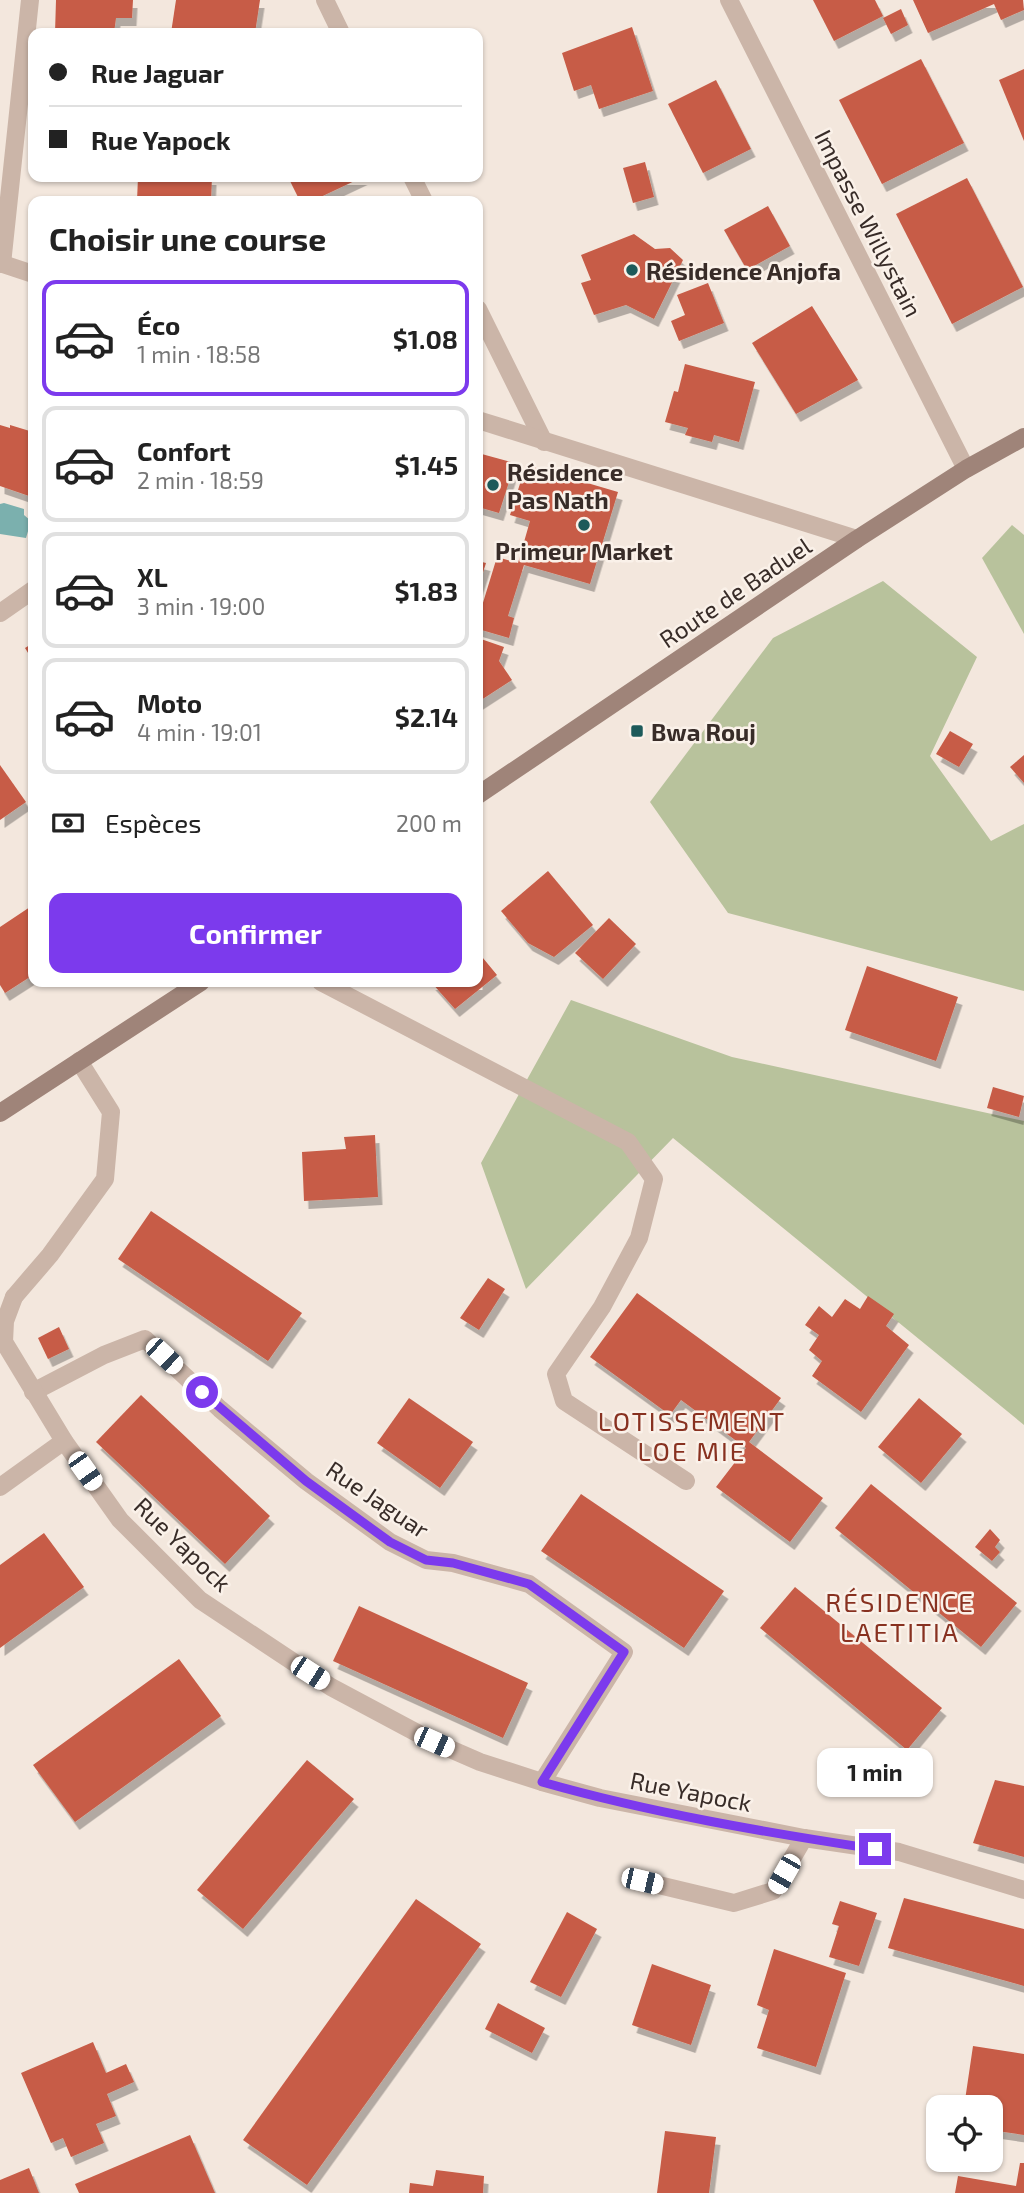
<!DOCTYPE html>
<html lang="fr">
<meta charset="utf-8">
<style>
:root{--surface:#fff;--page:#f6f6f6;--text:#222;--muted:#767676;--line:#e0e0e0;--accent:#7c3aed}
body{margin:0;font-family:"Exo 2",sans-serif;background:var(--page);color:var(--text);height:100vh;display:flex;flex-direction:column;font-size:26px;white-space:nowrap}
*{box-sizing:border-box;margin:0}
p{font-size:23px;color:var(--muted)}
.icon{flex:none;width:38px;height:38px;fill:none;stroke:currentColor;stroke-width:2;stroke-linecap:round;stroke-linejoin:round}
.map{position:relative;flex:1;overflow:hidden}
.panel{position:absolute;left:28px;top:196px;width:455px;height:791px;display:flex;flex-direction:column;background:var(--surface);border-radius:14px;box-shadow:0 2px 5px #0004}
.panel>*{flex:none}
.top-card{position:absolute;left:28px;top:28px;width:455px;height:154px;border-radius:14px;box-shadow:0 2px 5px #0004;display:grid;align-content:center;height:154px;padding:0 21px;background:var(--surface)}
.buttons{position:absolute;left:926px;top:2095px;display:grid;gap:14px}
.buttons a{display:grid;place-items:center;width:77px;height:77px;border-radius:14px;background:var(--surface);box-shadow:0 2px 5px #0004;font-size:35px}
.end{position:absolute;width:32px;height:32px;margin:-16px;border:9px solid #7c3aed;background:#fff;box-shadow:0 0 0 4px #fff}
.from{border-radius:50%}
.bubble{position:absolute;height:49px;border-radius:14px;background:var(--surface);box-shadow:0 2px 5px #0004;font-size:23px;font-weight:700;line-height:49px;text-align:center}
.car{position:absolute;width:21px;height:42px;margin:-21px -10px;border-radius:9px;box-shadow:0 0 5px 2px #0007;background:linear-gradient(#fff 24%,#345 0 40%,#fff 0 76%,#345 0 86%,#fff 0)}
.top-card b{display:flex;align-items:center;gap:24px;height:66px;font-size:26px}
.top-card b+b{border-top:2px solid var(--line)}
.top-card i{width:18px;height:18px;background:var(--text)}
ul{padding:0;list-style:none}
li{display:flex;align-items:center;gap:21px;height:116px;margin:0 14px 10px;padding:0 7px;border:4px solid var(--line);border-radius:14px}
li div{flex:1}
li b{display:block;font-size:26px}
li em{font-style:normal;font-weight:700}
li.active{border-color:var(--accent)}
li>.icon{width:63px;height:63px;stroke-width:1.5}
h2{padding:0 21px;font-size:32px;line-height:84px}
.pay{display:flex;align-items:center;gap:18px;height:77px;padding:0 21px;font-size:26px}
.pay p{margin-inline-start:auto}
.button{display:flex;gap:14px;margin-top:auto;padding:14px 21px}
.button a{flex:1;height:80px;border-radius:14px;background:var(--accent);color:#fff;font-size:28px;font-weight:700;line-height:80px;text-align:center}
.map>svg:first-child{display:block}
.green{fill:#b8c29c}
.water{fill:#7bb0ae}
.building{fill:#c75c46;filter:url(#shadow)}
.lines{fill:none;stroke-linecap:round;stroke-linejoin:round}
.lane{stroke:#cbb5a8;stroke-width:18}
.street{stroke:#cbb5a8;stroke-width:18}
.secondary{stroke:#9f8479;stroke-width:18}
.route{stroke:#7c3aed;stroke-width:9}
.poi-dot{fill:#1d5a5a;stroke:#faf1e9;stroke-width:2.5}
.labels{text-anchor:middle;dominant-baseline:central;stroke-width:5;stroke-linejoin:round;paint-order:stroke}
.street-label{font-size:24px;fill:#382c28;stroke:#faf1e9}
.poi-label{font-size:24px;font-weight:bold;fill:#382c28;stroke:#faf1e9;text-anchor:start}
.neighbourhood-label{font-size:26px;letter-spacing:2px;fill:#883120;stroke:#faf1e9}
</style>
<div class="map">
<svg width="1024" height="2193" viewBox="0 0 1024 2193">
<defs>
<filter id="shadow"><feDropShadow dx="4.5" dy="8" stdDeviation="0" flood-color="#0004"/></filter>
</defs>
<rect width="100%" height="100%" fill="#f3e7dd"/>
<g class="green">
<polygon points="1012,525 1024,535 1024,634 982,558"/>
<polygon points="883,581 977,657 930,756 991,841 1024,824 1024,991 728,913 650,802 773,638"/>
<polygon points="571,1000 732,1057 1024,1121 1024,1425 673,1138 526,1289 481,1163"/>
</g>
<polygon class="water" points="4,503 24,509 24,515 31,521 26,538 0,534 0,504"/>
<g class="building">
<polygon points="56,0 133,0 132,18 116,18 114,33 55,33"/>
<polygon points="176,0 260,0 255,33 171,33"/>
<polygon points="813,0 875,0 883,16 834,41"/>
<polygon points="913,0 1023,0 1024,10 1001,20 994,4 928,33"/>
<polygon points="901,9 908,25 891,34 883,18"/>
<polygon points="632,27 653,91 599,109 591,85 574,91 562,53"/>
<polygon points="921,59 964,143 882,184 839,100"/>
<polygon points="1024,69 1024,141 999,80"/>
<polygon points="716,80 751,149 703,173 668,104"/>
<polygon points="645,162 654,197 633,203 623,168"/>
<polygon points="138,177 212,177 211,201 137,201"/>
<polygon points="288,177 363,177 312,201 300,201"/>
<polygon points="967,178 1023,287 952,324 896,214"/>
<polygon points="768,206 790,246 747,270 724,230"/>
<polygon points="634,234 655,249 670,248 683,260 654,319 626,305 594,315 581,283 591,280 581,255"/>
<polygon points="708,283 724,323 679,341 671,321 685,315 677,295"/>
<polygon points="812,306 858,380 796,414 752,343"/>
<polygon points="685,364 755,382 739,442 714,435 712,442 685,435 688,428 665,422 674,391 678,392"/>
<polygon points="0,425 10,428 10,425 33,432 32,497 0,486"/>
<polygon points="478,453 515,463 499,513 478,507"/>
<polygon points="526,465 618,492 590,584 524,565 508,616 514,618 509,638 478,629 478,619 497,557 518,563 530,521 510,515"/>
<polygon points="478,561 486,563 478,588"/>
<polygon points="478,638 504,647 499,661 512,680 478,702"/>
<polygon points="33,643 33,661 25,648"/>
<polygon points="950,731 973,744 959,767 936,754"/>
<polygon points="1024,755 1024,783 1010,767"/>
<polygon points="0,765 26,802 0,820"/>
<polygon points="548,871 593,925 554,957 528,943 501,911"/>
<polygon points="33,905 33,975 5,993 0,985 0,927"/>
<polygon points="609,918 636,944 603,979 575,953"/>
<polygon points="478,952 497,975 455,1009 431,982 478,982"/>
<polygon points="867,966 958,997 936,1061 845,1030"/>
<polygon points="993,1087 1024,1096 1019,1117 987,1108"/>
<polygon points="375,1135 378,1197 304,1201 302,1152 346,1149 344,1137"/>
<polygon points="151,1211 302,1313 268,1361 118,1259"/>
<polygon points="488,1278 505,1289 479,1330 460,1318"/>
<polygon points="637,1293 781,1398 749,1442 823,1498 790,1542 716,1487 746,1448 681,1400 670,1415 590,1357"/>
<polygon points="868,1296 894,1314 886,1326 909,1345 861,1412 812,1376 822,1361 809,1350 819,1335 805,1325 819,1306 832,1317 845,1299 860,1309"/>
<polygon points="59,1327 69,1349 48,1359 38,1338"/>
<polygon points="141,1395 270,1516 225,1564 96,1442"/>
<polygon points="409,1398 473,1442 440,1488 377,1443"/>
<polygon points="919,1398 962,1434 921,1483 878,1447"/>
<polygon points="871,1484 1017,1603 981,1647 835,1528"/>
<polygon points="581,1494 724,1591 684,1648 541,1551"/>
<polygon points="990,1529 1000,1540 995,1547 1000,1552 992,1561 975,1547"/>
<polygon points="44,1533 84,1587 0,1648 0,1565"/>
<polygon points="795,1587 942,1708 907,1750 760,1628"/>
<polygon points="359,1606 528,1683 503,1738 333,1661"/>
<polygon points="179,1659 221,1716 75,1822 33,1765"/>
<polygon points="307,1760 354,1799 243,1929 197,1890"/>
<polygon points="995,1780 1024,1786 1024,1857 973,1843"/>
<polygon points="904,1898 1024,1929 1024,1986 888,1948"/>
<polygon points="416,1899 481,1944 307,2185 243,2140"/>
<polygon points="840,1901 877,1913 859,1966 829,1957 839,1926 832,1924"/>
<polygon points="567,1912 597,1929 561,1997 530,1982"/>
<polygon points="774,1949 846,1973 816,2067 757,2048 769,2010 757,2005"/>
<polygon points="652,1964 711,1985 691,2045 632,2025"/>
<polygon points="498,2003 545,2028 532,2053 485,2029"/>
<polygon points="93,2042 106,2073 126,2064 134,2082 107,2094 116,2116 96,2124 104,2143 71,2157 63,2138 51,2143 21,2073"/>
<polygon points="973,2046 1024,2054 1024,2135 990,2130 990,2107 964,2107"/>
<polygon points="665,2131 716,2137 709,2193 657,2193"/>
<polygon points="190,2135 215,2193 79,2193 75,2184"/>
<polygon points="1020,2163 1024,2163 1024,2193 955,2193 958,2176 1016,2186"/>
<polygon points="29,2168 39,2193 0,2193 0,2180"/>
<polygon points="436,2170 484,2176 483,2193 409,2193 410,2183 433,2186"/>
</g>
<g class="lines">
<g class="lane">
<polyline points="321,982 628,1142 654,1179 639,1238 602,1307 556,1374 564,1401 686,1481"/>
<polyline points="14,1297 50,1255 105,1179 111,1112 79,1061"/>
<polyline points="33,1392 104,1355 145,1339 220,1409 306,1481 390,1542 426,1560 453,1563 529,1584 624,1652 542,1782"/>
<polyline points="642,1881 734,1903 773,1891 804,1838"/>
</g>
<g class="street">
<polyline points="325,0 341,33"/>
<polyline points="729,0 966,469"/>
<polyline points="412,177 424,201"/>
<polyline points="0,263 33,274"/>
<polyline points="2,264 30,0"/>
<polyline points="478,309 544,442"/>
<polyline points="478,420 857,539"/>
<polyline points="0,613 33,590"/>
<polyline points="14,1297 5,1321 4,1342 64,1441 120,1520 200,1600 331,1687 434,1742 480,1762 542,1782 600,1798 804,1838 899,1852 1024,1890"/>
<polyline points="0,1487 64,1441"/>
</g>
<g class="secondary">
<polyline points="478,795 857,539 966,469 1024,437"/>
<polyline points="0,1113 201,982"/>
</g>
</g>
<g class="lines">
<path class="route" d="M202,1392L306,1481L390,1542L426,1560L453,1563L529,1584L624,1652L542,1782C651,1813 763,1832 875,1849"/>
</g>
<g class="poi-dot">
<circle cx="632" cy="270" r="7"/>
<circle cx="493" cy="485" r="7"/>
<circle cx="584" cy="525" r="7"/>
<rect x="630" y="724" width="14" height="14" rx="3.5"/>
</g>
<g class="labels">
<g class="street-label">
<text transform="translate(869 223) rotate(63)">Impasse Willystain</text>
<text transform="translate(735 592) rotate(-34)">Route de Baduel</text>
<text transform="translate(378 1499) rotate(34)">Rue Jaguar</text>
<text transform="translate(183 1544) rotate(44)">Rue Yapock</text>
<text transform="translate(691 1791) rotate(11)">Rue Yapock</text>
</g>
<g class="poi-label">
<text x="646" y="270">Résidence Anjofa</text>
<text x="507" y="471">Résidence<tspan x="507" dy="28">Pas Nath</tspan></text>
<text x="584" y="550" text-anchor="middle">Primeur Market</text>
<text x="651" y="731">Bwa Rouj</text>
</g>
<g class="neighbourhood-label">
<text x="692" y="1420">LOTISSEMENT<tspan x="692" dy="30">LOE MIE</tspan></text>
<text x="900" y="1601">RÉSIDENCE<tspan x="900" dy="30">LAETITIA</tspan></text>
</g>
</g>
</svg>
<div class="buttons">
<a><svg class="icon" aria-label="locate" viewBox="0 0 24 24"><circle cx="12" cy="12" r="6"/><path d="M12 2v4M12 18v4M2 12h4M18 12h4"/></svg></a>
</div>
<i class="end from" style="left:202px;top:1392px"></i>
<i class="end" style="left:875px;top:1849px"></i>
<div class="bubble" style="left:817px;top:1748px;width:116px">1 min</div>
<i class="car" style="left:164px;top:1356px;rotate:133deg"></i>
<i class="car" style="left:85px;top:1471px;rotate:145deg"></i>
<i class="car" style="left:310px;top:1673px;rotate:123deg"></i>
<i class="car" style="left:434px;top:1742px;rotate:114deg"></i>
<i class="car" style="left:784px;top:1874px;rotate:210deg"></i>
<i class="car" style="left:642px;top:1881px;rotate:103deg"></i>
<div class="top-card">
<b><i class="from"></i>Rue Jaguar</b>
<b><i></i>Rue Yapock</b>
</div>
<section class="panel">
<h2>Choisir une course</h2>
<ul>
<li class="active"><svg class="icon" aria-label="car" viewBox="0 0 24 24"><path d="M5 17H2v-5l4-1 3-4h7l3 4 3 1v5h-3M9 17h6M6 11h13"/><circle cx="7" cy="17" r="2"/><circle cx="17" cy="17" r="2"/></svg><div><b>Éco</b><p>1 min · 18:58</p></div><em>$1.08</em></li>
<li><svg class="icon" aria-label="car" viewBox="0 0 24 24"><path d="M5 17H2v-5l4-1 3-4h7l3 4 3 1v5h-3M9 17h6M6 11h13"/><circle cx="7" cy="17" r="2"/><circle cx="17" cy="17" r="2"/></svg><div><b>Confort</b><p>2 min · 18:59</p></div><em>$1.45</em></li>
<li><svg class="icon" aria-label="car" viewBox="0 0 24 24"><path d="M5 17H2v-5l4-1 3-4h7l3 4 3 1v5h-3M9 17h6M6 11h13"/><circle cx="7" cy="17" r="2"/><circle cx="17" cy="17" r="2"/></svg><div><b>XL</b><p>3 min · 19:00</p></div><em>$1.83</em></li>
<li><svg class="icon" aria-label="car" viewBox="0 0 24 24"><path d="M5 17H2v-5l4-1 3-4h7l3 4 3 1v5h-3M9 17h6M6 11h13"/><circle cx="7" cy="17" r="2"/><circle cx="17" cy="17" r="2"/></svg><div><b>Moto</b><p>4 min · 19:01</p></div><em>$2.14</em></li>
</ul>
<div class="pay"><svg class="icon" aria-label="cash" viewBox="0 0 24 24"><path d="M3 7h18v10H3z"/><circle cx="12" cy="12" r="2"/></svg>Espèces<p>200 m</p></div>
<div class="button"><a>Confirmer</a></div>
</section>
</div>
